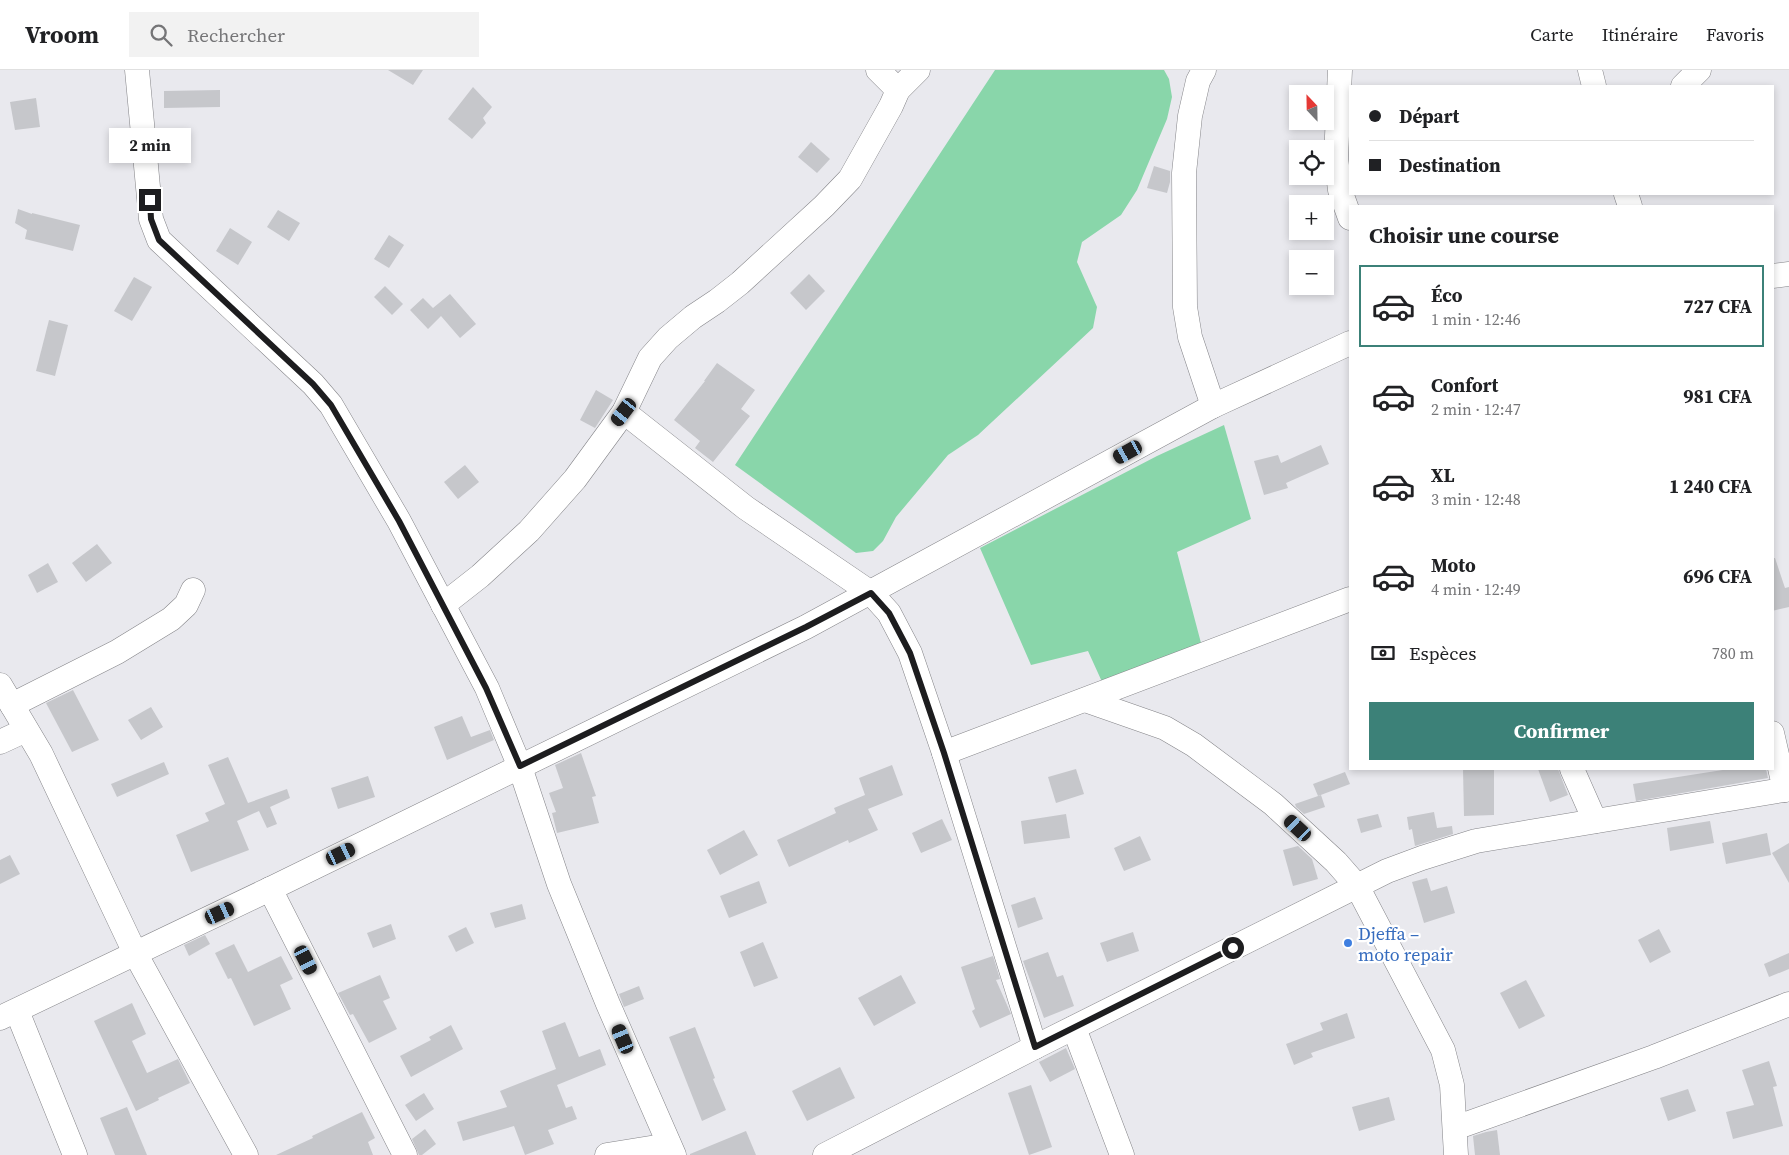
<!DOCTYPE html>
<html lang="fr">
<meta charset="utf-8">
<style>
:root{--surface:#fff;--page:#f2f2f2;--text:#202124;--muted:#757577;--line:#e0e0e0;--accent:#3c8178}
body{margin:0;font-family:"Source Serif 4",serif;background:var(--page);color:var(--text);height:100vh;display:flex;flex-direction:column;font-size:19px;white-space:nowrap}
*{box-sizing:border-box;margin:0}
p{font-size:16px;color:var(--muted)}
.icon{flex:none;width:28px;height:28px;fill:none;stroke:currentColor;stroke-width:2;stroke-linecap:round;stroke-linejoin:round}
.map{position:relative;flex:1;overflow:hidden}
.details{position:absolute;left:1349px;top:135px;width:425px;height:565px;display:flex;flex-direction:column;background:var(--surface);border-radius:0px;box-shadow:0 2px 8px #0003}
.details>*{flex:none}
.banner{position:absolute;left:1349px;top:15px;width:425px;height:110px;border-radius:0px;box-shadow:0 2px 8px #0003;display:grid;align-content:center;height:110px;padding:0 20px;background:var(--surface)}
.needle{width:32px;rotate:338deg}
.buttons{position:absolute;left:1289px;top:15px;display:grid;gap:10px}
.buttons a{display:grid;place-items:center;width:45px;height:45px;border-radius:0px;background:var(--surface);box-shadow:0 2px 8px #0003;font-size:25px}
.end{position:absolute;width:22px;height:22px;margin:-11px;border:6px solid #1d1d1f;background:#fff;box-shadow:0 0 0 2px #fff}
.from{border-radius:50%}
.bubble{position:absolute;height:35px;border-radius:0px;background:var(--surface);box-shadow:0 2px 8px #0003;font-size:16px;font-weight:700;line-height:35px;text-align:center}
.car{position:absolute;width:15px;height:30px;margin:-15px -8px;border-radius:6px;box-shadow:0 0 4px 1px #0007;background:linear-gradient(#222 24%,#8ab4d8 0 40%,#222 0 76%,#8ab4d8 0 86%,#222 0)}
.banner b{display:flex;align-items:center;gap:18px;height:48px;font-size:19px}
.banner b+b{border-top:1px solid var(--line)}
.banner i{width:12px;height:12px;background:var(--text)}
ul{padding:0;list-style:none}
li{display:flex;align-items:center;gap:15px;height:82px;margin:0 10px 8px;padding:0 10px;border:2px solid transparent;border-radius:0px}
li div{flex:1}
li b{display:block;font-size:19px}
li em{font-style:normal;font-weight:700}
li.current{border-color:var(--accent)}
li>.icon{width:45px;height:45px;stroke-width:1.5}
h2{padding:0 20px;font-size:22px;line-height:60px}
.pay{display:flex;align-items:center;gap:12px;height:55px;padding:0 20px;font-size:19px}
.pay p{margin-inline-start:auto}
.button{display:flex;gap:10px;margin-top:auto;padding:10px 20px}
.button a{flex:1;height:58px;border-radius:0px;background:var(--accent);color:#fff;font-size:20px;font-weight:700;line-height:58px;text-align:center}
header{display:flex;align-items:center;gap:30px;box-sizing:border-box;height:70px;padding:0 25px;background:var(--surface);border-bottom:1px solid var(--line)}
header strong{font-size:24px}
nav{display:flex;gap:28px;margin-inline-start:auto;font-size:18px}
.search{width:350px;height:45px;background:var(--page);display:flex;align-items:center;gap:12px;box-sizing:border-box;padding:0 18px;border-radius:0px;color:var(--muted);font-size:19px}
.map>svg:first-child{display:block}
.green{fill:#89d6aa}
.building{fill:#c6c7cb}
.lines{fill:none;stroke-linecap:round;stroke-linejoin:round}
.minor-casing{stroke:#848488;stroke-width:25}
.minor{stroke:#fff;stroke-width:24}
.route{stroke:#1d1d1f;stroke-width:6}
.shop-dot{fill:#3f7fe0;stroke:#fff;stroke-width:2}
.labels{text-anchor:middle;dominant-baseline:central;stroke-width:4.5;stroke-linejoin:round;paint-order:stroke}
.shop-label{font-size:18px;fill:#366cbe;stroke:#fff;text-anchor:start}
</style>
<header>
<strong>Vroom</strong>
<div class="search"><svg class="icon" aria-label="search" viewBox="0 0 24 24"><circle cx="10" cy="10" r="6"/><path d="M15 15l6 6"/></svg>Rechercher</div>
<nav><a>Carte</a><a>Itinéraire</a><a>Favoris</a></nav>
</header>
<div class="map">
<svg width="1789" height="1085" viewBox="0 0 1789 1085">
<rect width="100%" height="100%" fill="#e9e9ee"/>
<g class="green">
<polygon points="995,0 1164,0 1169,9 1172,27 1167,49 1137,120 1121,145 1082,172 1077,192 1097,237 1093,258 978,365 948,385 896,447 883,471 873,481 856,483 735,395"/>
<polygon points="1224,355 1251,449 1177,482 1201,573 1103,614 1088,581 1031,595 980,478 1157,386"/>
</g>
<g class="building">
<polygon points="388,0 423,0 413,15"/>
<polygon points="473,17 492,37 483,48 486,53 472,69 448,49"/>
<polygon points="220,20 220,37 164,38 164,21"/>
<polygon points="36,28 40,57 15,60 10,32"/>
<polygon points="811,72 830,89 817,103 798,87"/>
<polygon points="1154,96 1170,101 1170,112 1167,123 1147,118"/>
<polygon points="18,139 32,144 32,143 80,155 73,181 25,169 27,160 15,153"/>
<polygon points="278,140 300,153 289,171 267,157"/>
<polygon points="230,158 252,172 238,195 216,181"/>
<polygon points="389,165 404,175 389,198 374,189"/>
<polygon points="809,204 825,221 806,240 790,223"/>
<polygon points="134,207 152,217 132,251 114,241"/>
<polygon points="385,216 403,234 392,245 374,227"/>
<polygon points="450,224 476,254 460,268 441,246 428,259 410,240 423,228 433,238"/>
<polygon points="49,250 68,255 55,306 36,301"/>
<polygon points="717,293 755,320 741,339 750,346 713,392 695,378 700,371 674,350 705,311 704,311"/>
<polygon points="596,320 613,330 595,358 580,350"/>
<polygon points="1321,375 1329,394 1286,413 1288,418 1264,425 1254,391 1278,385 1281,393"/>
<polygon points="465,395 479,412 458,429 444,412"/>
<polygon points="97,474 112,493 86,512 72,493"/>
<polygon points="1772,488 1775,488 1785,518 1789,517 1789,537 1772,541"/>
<polygon points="48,493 58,512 37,523 28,505"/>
<polygon points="73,620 99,670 72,682 46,633"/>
<polygon points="151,637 163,657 141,670 128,650"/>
<polygon points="462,646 471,667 490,660 494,670 447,690 434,657"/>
<polygon points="581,683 596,726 592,727 599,753 557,763 552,743 556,742 549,723 563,718 555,695"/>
<polygon points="228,687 248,733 287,719 290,728 270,737 277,754 267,758 259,741 237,751 249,780 191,802 176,765 209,751 205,743 225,734 208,695"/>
<polygon points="164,692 169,704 117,727 111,714"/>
<polygon points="892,695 903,725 868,739 878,760 849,773 848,770 789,797 777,770 836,743 834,738 865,725 859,708"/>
<polygon points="1076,699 1084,724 1056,733 1048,707"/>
<polygon points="1463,699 1494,699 1494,745 1464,746"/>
<polygon points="1538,699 1558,699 1568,725 1550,732"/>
<polygon points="1729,699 1766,699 1768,708 1636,731 1633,714"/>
<polygon points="1345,702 1350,714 1318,726 1313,714"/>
<polygon points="368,706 375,727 338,739 331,718"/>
<polygon points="1321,725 1325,737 1304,744 1296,737 1295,734"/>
<polygon points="1434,742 1437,758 1452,756 1453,764 1415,776 1412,759 1409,760 1407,747"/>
<polygon points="1066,744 1070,768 1024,774 1021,751"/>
<polygon points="1378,744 1382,757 1361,763 1357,749"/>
<polygon points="942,749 952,770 921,783 912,763"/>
<polygon points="1710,751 1714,773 1670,781 1667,758"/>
<polygon points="744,760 758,785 720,805 707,780"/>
<polygon points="1767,763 1771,785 1726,794 1722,773"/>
<polygon points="1140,766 1151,790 1124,801 1114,778"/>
<polygon points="1789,773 1789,813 1772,783"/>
<polygon points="1298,776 1312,789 1318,809 1293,816 1283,780"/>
<polygon points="10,785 20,804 0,814 0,790"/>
<polygon points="1427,808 1431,821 1447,816 1455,843 1424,853 1412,812"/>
<polygon points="759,811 767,833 729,848 720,826"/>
<polygon points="1035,827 1043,849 1018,858 1011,835"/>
<polygon points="522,834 526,849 495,858 490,843"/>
<polygon points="391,854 396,869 373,878 367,863"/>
<polygon points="466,857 474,873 456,882 448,866"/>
<polygon points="1659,859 1671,882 1650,893 1638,870"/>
<polygon points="1133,862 1139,881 1107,892 1100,873"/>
<polygon points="205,865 210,874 189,886 184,875"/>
<polygon points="763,872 778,908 754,917 740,882"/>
<polygon points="234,874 248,902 281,886 293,909 280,915 291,939 254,956 231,908 228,909 215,883"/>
<polygon points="1048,882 1057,907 1063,905 1074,936 1044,948 1023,891"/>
<polygon points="1789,883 1789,899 1769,907 1764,894"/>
<polygon points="993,886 1000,909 996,910 1011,944 980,958 972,941 975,939 961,897"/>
<polygon points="380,905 390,928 383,931 397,959 369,973 353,944 350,945 338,923"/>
<polygon points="901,905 916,933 874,956 858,928"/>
<polygon points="1526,910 1545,946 1519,959 1500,923"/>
<polygon points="639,916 644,929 624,937 619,924"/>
<polygon points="132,933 146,964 132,971 147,1003 178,989 190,1013 158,1028 159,1030 136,1041 94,951"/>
<polygon points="1347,943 1355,968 1311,983 1313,987 1294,995 1286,974 1323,960 1320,953"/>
<polygon points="565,952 579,987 600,979 606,995 557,1015 566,1038 572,1036 577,1049 548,1060 554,1074 525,1085 514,1056 463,1071 457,1052 507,1037 500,1021 556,999 542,961"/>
<polygon points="451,955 463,979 411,1007 400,986 431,970 429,967"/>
<polygon points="695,957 715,1008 713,1009 726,1040 702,1051 669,967"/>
<polygon points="1066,978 1075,999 1050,1012 1039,992"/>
<polygon points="1769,991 1777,1016 1773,1017 1783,1056 1733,1069 1726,1042 1754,1035 1742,1000"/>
<polygon points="840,997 855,1028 807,1051 792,1021"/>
<polygon points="1031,1015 1052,1077 1029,1085 1008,1023"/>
<polygon points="1688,1019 1696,1041 1668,1051 1660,1028"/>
<polygon points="424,1023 434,1039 416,1051 405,1035"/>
<polygon points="1389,1027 1395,1050 1359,1061 1352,1037"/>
<polygon points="127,1037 147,1085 115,1085 100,1048"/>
<polygon points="362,1042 375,1068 368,1072 373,1085 276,1085 313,1068 312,1066"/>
<polygon points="425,1059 436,1074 422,1085 419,1085 412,1069"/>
<polygon points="1497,1060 1500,1085 1475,1085 1473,1066 1486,1062"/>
<polygon points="746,1061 756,1085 690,1085 690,1084"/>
</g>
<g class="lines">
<g class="minor-casing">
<g id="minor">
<polyline points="137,0 151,149 159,170 313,314 331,335 399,451 487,618 520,697 559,814 608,934 674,1085"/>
<polyline points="878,0 898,20"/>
<polyline points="1204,0 1198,11 1190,46 1184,103 1185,237 1190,267 1213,336"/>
<polyline points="1340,0 1336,88 1340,120 1350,148"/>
<polyline points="1590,0 1594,16"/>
<polyline points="1683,16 1699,0"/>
<polyline points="1626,124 1630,136"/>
<polyline points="1772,206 1789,204"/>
<polyline points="624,342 746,438 871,523 889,543 910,583 944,683 1035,977"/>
<polyline points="443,535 480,506 529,461 575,409 624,342 650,288 668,268 693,247 717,231 740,213 824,136 850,109 891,36 898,20 918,0"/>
<polyline points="0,615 41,684 135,883 246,1085"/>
<polyline points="1085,630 1165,658 1194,675 1273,734 1336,792 1357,816 1443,980 1452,1015 1456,1085"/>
<polyline points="12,635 117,582 171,549 186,535 193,520"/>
<polyline points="1772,663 1785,720"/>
<polyline points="0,672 26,660"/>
<polyline points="944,683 1350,529"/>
<polyline points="1572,699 1595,751"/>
<polyline points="270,819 405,1085"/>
<polyline points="17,941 75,1085"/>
<polyline points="0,948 270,819 806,557 1213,336 1350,273"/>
<polyline points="1074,958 1122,1085"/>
<polyline points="1455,1058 1654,987 1789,934"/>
<polyline points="607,1085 669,1075"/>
<polyline points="825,1085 1035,977 1387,801 1422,788 1476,771 1789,719"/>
</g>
</g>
<use href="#minor" class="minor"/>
</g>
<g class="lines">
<polyline class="route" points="150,130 151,149 159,170 313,314 331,335 399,451 486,618 520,696 806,557 871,523 889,543 910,583 944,683 1035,977 1233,878"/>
</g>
<circle class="shop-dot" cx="1348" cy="873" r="5"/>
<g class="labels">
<g class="shop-label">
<text x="1358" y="863">Djeffa –<tspan x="1358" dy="21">moto repair</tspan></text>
</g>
</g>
</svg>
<div class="buttons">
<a><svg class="needle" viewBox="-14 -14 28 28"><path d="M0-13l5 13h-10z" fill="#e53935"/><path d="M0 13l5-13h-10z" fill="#757577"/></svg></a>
<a><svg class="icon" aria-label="locate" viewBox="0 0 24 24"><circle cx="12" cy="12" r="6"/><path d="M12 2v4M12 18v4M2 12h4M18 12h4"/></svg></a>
<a>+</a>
<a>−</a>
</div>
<i class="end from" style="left:1233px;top:878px"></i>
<i class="end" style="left:150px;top:130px"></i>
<div class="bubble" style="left:109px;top:58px;width:82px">2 min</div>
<i class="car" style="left:624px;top:342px;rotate:217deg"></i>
<i class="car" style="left:1128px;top:382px;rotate:241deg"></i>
<i class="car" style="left:1298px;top:758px;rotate:313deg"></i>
<i class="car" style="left:341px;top:784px;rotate:64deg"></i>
<i class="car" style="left:220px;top:843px;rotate:65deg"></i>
<i class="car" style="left:306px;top:890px;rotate:153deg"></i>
<i class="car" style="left:623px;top:969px;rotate:337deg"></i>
<div class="banner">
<b><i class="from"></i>Départ</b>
<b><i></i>Destination</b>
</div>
<section class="details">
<h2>Choisir une course</h2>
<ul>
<li class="current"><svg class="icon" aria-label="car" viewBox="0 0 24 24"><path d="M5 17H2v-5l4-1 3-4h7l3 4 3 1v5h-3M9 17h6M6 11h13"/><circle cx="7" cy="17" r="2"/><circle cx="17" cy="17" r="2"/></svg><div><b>Éco</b><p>1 min · 12:46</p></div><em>727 CFA</em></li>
<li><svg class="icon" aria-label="car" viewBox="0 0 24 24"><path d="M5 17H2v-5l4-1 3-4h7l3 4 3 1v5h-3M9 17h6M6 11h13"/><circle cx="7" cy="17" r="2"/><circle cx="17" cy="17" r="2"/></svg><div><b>Confort</b><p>2 min · 12:47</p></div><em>981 CFA</em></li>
<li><svg class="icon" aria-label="car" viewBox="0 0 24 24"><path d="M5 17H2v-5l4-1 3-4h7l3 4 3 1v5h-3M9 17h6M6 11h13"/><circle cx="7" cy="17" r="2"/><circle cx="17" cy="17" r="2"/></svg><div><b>XL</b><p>3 min · 12:48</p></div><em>1 240 CFA</em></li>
<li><svg class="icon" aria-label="car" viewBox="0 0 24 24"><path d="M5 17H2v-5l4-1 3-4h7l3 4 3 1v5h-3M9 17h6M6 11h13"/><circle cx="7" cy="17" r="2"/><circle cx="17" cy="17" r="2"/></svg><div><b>Moto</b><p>4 min · 12:49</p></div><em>696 CFA</em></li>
</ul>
<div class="pay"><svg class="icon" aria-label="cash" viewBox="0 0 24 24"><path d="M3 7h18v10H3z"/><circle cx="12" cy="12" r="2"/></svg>Espèces<p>780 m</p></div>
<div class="button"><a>Confirmer</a></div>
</section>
</div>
